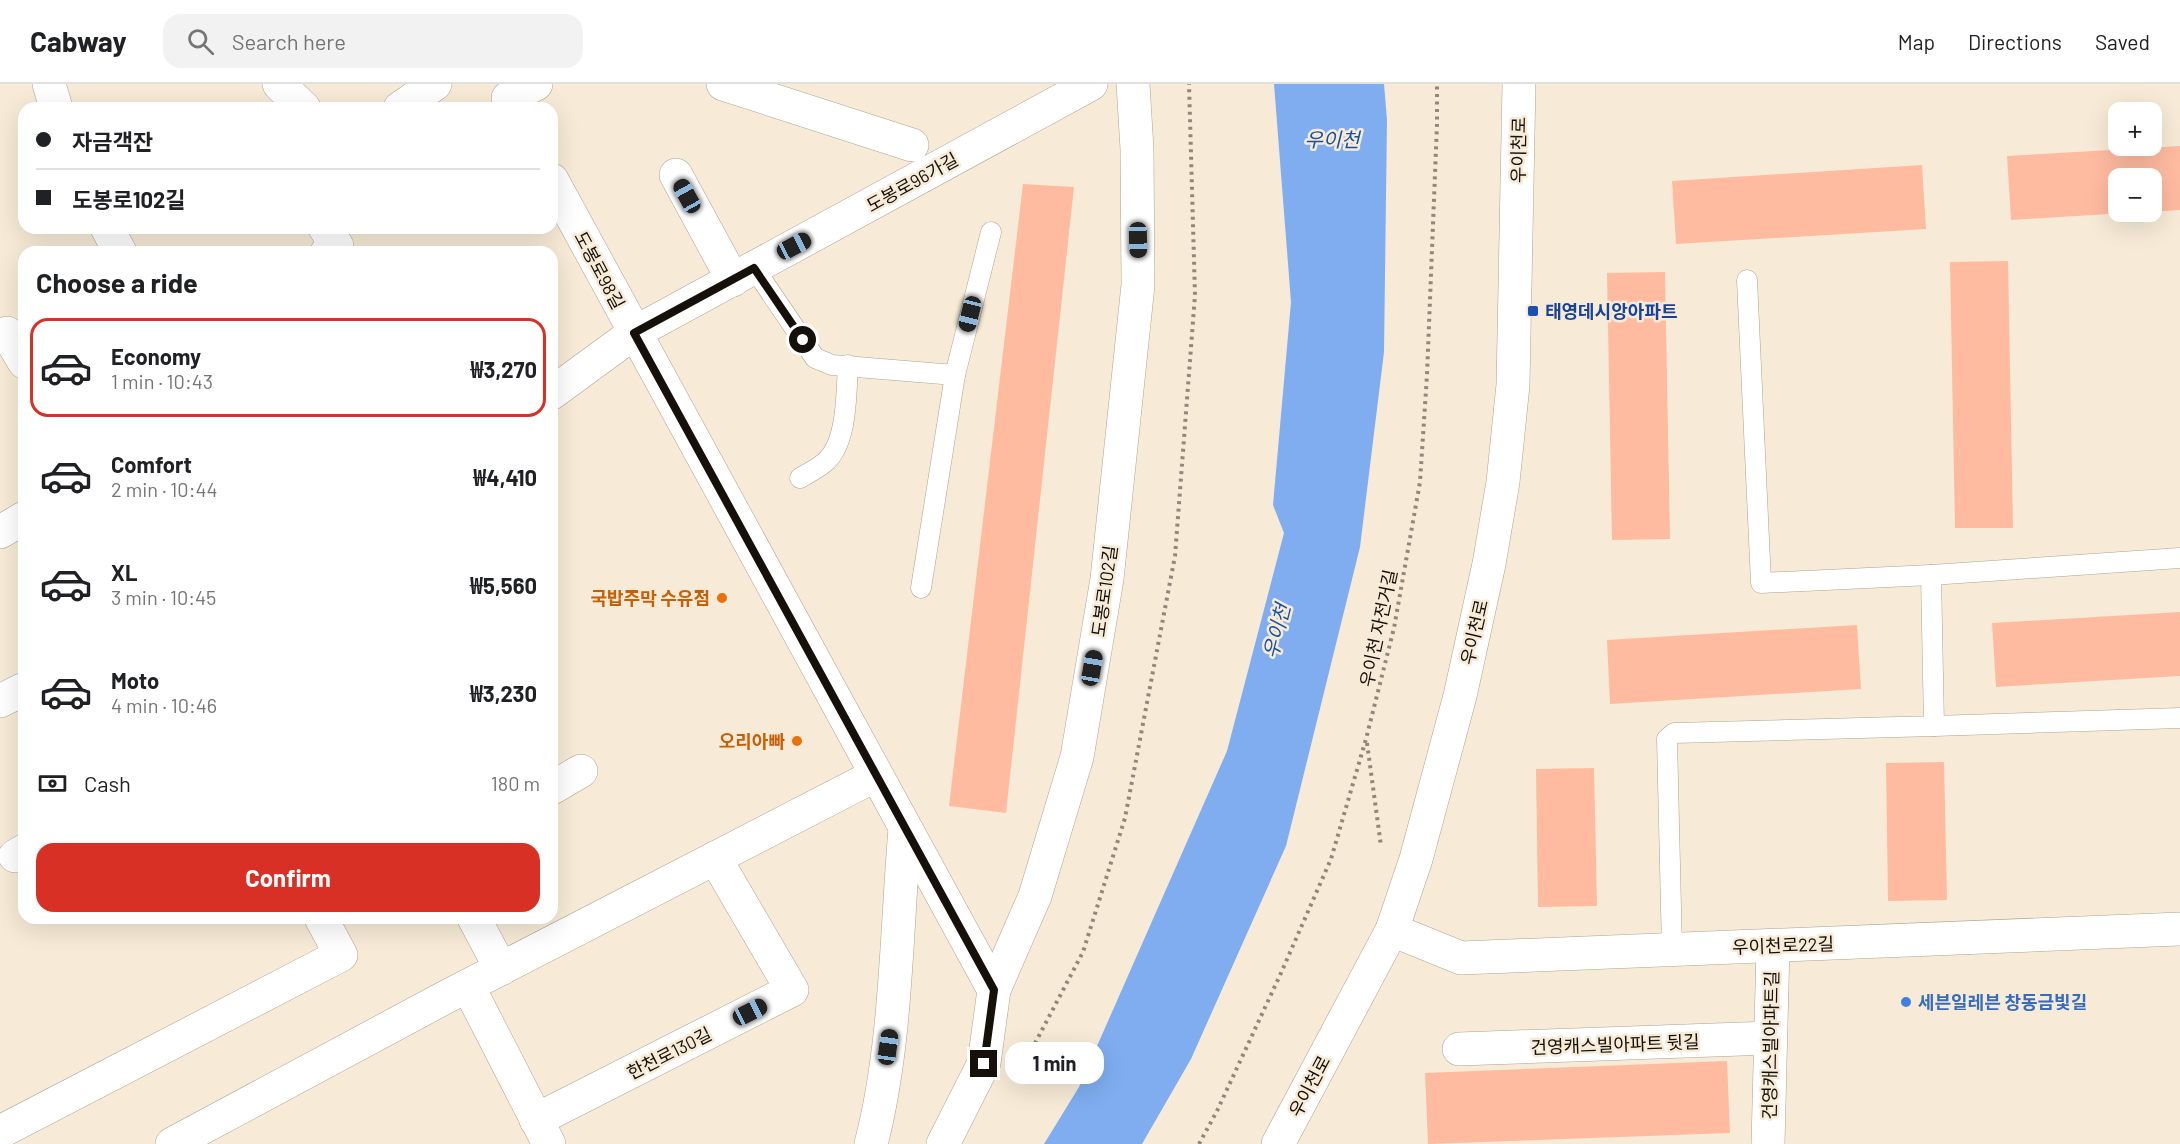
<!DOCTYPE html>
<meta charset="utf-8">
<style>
:root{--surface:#fff;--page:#f2f2f2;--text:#202124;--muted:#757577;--line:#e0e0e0;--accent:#d93025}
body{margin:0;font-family:Barlow,"Noto Sans KR",sans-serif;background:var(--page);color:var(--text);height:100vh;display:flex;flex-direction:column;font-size:22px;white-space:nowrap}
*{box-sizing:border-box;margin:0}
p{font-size:20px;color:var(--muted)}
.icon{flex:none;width:33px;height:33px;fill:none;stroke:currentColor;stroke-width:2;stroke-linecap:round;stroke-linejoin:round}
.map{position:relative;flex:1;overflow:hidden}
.drawer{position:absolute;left:18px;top:162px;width:540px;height:678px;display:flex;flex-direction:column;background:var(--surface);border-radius:18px;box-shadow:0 6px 24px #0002}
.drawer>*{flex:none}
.top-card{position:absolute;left:18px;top:18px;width:540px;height:132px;border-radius:18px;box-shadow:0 6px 24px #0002;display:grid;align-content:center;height:132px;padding:0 18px;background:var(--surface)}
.buttons{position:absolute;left:2108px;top:18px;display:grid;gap:12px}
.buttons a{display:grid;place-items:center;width:54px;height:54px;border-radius:12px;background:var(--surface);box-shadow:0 6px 24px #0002;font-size:30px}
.end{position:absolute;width:27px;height:27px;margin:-14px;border:8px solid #15110a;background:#fff;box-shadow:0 0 0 3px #fff}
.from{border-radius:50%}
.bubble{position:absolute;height:42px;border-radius:18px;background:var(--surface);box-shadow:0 6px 24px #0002;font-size:20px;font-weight:700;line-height:42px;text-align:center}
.car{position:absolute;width:18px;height:36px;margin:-18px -9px;border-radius:8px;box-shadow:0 0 4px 2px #0007;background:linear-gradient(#222 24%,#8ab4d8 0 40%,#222 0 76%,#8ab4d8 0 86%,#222 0)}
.top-card b{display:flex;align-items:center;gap:21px;height:57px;font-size:22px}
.top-card b+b{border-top:2px solid var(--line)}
.top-card i{width:15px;height:15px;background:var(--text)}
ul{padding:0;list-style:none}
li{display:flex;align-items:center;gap:18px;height:99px;margin:0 12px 9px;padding:0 6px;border:3px solid transparent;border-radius:18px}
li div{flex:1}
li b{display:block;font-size:22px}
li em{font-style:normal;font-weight:700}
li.selected{border-color:var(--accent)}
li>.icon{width:54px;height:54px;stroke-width:1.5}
h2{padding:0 18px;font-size:27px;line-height:72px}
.pay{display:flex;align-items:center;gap:15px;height:66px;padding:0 18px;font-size:22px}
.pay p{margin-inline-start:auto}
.action{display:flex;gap:12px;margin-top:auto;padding:12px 18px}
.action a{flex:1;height:69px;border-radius:18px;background:var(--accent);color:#fff;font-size:24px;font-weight:700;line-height:69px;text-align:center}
header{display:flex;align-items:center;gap:36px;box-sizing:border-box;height:84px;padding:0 30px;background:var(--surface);border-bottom:2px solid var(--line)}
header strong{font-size:28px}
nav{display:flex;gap:33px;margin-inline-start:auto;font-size:21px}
.search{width:420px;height:54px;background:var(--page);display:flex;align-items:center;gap:15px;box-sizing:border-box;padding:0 21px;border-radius:18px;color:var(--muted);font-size:22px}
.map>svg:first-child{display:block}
.water{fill:#7fadf0}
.building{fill:#ffbba0}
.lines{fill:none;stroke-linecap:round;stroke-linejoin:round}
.service-casing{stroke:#aea390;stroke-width:21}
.minor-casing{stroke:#aea390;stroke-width:34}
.tertiary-casing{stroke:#aea390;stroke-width:34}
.path{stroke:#90887a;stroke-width:4;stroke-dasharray:3 4.5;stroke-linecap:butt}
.service{stroke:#fff;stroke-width:20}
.minor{stroke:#fff;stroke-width:33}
.tertiary{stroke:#fff;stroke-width:33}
.route{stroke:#15110a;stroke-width:8}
.transit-dot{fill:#1a4fb4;stroke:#f7ebd7;stroke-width:2}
.food-dot{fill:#e8710a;stroke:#f7ebd7;stroke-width:2}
.shop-dot{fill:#3f7fe0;stroke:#f7ebd7;stroke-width:2}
.labels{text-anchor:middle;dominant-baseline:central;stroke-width:5;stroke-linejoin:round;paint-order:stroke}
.street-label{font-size:18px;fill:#15110a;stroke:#f7ebd7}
.transit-label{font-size:18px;font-weight:bold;fill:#164399;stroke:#f7ebd7;text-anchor:start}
.food-label{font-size:18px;font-weight:bold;fill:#c56008;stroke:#f7ebd7;text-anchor:end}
.shop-label{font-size:18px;font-weight:bold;fill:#366cbe;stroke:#f7ebd7;text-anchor:start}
.water-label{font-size:20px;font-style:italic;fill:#1752a0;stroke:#f7ebd7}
</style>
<header>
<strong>Cabway</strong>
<div class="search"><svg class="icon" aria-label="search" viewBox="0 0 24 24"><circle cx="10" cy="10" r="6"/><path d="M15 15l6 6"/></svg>Search here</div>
<nav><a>Map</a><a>Directions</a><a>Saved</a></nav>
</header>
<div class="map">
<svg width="2180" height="1060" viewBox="0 0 2180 1060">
<rect width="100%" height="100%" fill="#f7ebd7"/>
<polygon class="water" points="1274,0 1384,0 1387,36 1384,268 1360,463 1286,762 1191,975 1142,1060 1044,1060 1079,1003 1227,667 1284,449 1273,421 1291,218"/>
<g class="building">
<polygon points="2180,62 2180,126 2151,128 2151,94 2118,94 2118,128 2125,128 2125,129 2011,136 2007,72"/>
<polygon points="1922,81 1926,145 1676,160 1672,97"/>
<polygon points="1023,100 1074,103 1006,729 949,722"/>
<polygon points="2008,177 2013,444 1955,444 1950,178"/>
<polygon points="1665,188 1670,455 1612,456 1607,189"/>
<polygon points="2180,528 2180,592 1996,603 1992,539"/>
<polygon points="1857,541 1861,605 1610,620 1607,556"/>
<polygon points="1944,678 1947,816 1888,817 1886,679"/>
<polygon points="1594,684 1597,822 1538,823 1536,685"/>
<polygon points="1727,977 1730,1049 1428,1060 1425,989"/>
</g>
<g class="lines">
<g class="service-casing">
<g id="service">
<polyline points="754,184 815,274 832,281 955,291 991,148"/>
<polyline points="1747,196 1761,499 1931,491 2180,474"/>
<path d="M800,394C808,389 817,385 824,379C848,360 846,309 848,281"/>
<polyline points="921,504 955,291"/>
<polyline points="1934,642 2180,634"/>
<polyline points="1672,866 1667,655 1674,649 1934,642 1931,491"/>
</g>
</g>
<g class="minor-casing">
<g id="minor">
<polyline points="49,0 56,24"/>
<polyline points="279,0 304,24"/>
<polyline points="723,0 912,61"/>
<polyline points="508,14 536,0"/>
<polyline points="400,24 435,0"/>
<polyline points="676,91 733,196"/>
<polyline points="552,96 994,906"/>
<polyline points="107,144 120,168"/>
<polyline points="325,144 337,162 327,168"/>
<polyline points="7,249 24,278"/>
<polyline points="552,309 634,249 1091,0"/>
<polyline points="0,448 24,434"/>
<polyline points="0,617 24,605"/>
<polyline points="552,704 581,687"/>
<polyline points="15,772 24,767"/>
<polyline points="474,834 501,885"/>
<polyline points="1392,846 1461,874 2180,845"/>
<polyline points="468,902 549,1060"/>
<polyline points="1459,965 1770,954"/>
<polyline points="536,1036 792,906 715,774"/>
<polyline points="0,1048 341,871 321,834"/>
<polyline points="172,1060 444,914 876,691"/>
<path d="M871,1060C897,960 896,848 905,745"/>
<polyline points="943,1060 984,979 994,906 1035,812 1077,673 1107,495 1138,201 1137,65 1133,0"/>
<polyline points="1768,1060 1773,862"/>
</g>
</g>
<g class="tertiary-casing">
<polyline id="tertiary" points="1278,1060 1392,846 1416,775 1460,612 1489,480 1503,398 1513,301 1519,0"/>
</g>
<g class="path">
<polyline points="1367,659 1381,762"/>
<polyline points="1021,986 1083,868 1125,734 1175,472 1195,211 1189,0"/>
<polyline points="1199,1060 1217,1027 1281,889 1331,775 1366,655 1394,544 1420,398 1427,291 1437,40 1437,0"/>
</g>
<use href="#service" class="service"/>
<use href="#minor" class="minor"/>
<use href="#tertiary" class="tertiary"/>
</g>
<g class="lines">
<polyline class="route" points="803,256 754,184 634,249 994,906 984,980"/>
</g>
<rect class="transit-dot" x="1527" y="221" width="12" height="12" rx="3"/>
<g class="food-dot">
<circle cx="722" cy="514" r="6"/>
<circle cx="797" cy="657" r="6"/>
</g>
<circle class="shop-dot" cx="1906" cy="918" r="6"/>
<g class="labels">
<g class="street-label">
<text transform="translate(1518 66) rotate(-89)">우이천로</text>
<text transform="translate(912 98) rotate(-29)">도봉로96가길</text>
<text transform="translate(600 186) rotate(62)">도봉로98길</text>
<text transform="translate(1104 507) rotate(-82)">도봉로102길</text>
<text transform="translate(1378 544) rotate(-78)">우이천 자전거길</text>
<text transform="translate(1474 548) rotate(-77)">우이천로</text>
<text transform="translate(1783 861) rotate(-2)">우이천로22길</text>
<text transform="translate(1615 960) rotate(-2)">건영캐스빌아파트 뒷길</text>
<text transform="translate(1770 961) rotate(-89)">건영캐스빌아파트길</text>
<text transform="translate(669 969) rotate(-27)">한천로130길</text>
<text transform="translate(1309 1002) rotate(-62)">우이천로</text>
</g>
<g class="transit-label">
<text x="1545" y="227">태영데시앙아파트</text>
</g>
<g class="food-label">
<text x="710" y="514">국밥주막 수유점</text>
<text x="785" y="657">오리아빠</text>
</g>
<g class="shop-label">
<text x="1918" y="918">세븐일레븐 창동금빛길</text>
</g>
<g class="water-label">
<text x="1332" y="55">우이천</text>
<text transform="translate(1276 547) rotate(-76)">우이천</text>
</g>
</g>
</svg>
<div class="buttons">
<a>+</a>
<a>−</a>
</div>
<i class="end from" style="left:803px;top:256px"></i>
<i class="end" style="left:984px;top:980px"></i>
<div class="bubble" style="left:1005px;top:958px;width:99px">1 min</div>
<i class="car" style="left:687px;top:112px;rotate:331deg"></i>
<i class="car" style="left:1138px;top:156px;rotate:179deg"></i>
<i class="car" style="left:794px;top:162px;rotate:62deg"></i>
<i class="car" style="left:970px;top:230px;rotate:194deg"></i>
<i class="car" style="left:1092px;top:584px;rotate:10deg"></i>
<i class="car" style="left:750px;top:928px;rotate:63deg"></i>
<i class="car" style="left:888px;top:963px;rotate:8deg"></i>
<div class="top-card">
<b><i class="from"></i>자금객잔</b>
<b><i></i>도봉로102길</b>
</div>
<section class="drawer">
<h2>Choose a ride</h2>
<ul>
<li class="selected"><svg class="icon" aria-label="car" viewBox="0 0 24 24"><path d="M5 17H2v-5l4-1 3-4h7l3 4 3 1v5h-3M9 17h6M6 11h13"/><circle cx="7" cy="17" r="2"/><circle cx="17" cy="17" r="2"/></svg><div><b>Economy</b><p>1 min · 10:43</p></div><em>₩3,270</em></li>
<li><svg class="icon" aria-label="car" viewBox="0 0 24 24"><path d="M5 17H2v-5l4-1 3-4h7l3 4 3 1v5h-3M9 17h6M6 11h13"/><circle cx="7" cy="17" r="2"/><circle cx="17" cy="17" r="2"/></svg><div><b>Comfort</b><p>2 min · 10:44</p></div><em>₩4,410</em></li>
<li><svg class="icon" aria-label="car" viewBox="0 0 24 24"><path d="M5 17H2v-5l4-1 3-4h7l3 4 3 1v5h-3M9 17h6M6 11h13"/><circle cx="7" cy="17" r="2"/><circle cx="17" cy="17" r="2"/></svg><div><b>XL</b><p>3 min · 10:45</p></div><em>₩5,560</em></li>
<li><svg class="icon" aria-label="car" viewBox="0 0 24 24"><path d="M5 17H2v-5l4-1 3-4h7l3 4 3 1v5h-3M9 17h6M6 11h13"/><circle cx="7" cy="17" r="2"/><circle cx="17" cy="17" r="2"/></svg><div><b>Moto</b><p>4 min · 10:46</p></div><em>₩3,230</em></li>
</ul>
<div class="pay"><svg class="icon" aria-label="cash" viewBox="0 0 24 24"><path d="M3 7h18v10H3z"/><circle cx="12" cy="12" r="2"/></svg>Cash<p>180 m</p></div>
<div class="action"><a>Confirm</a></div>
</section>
</div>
